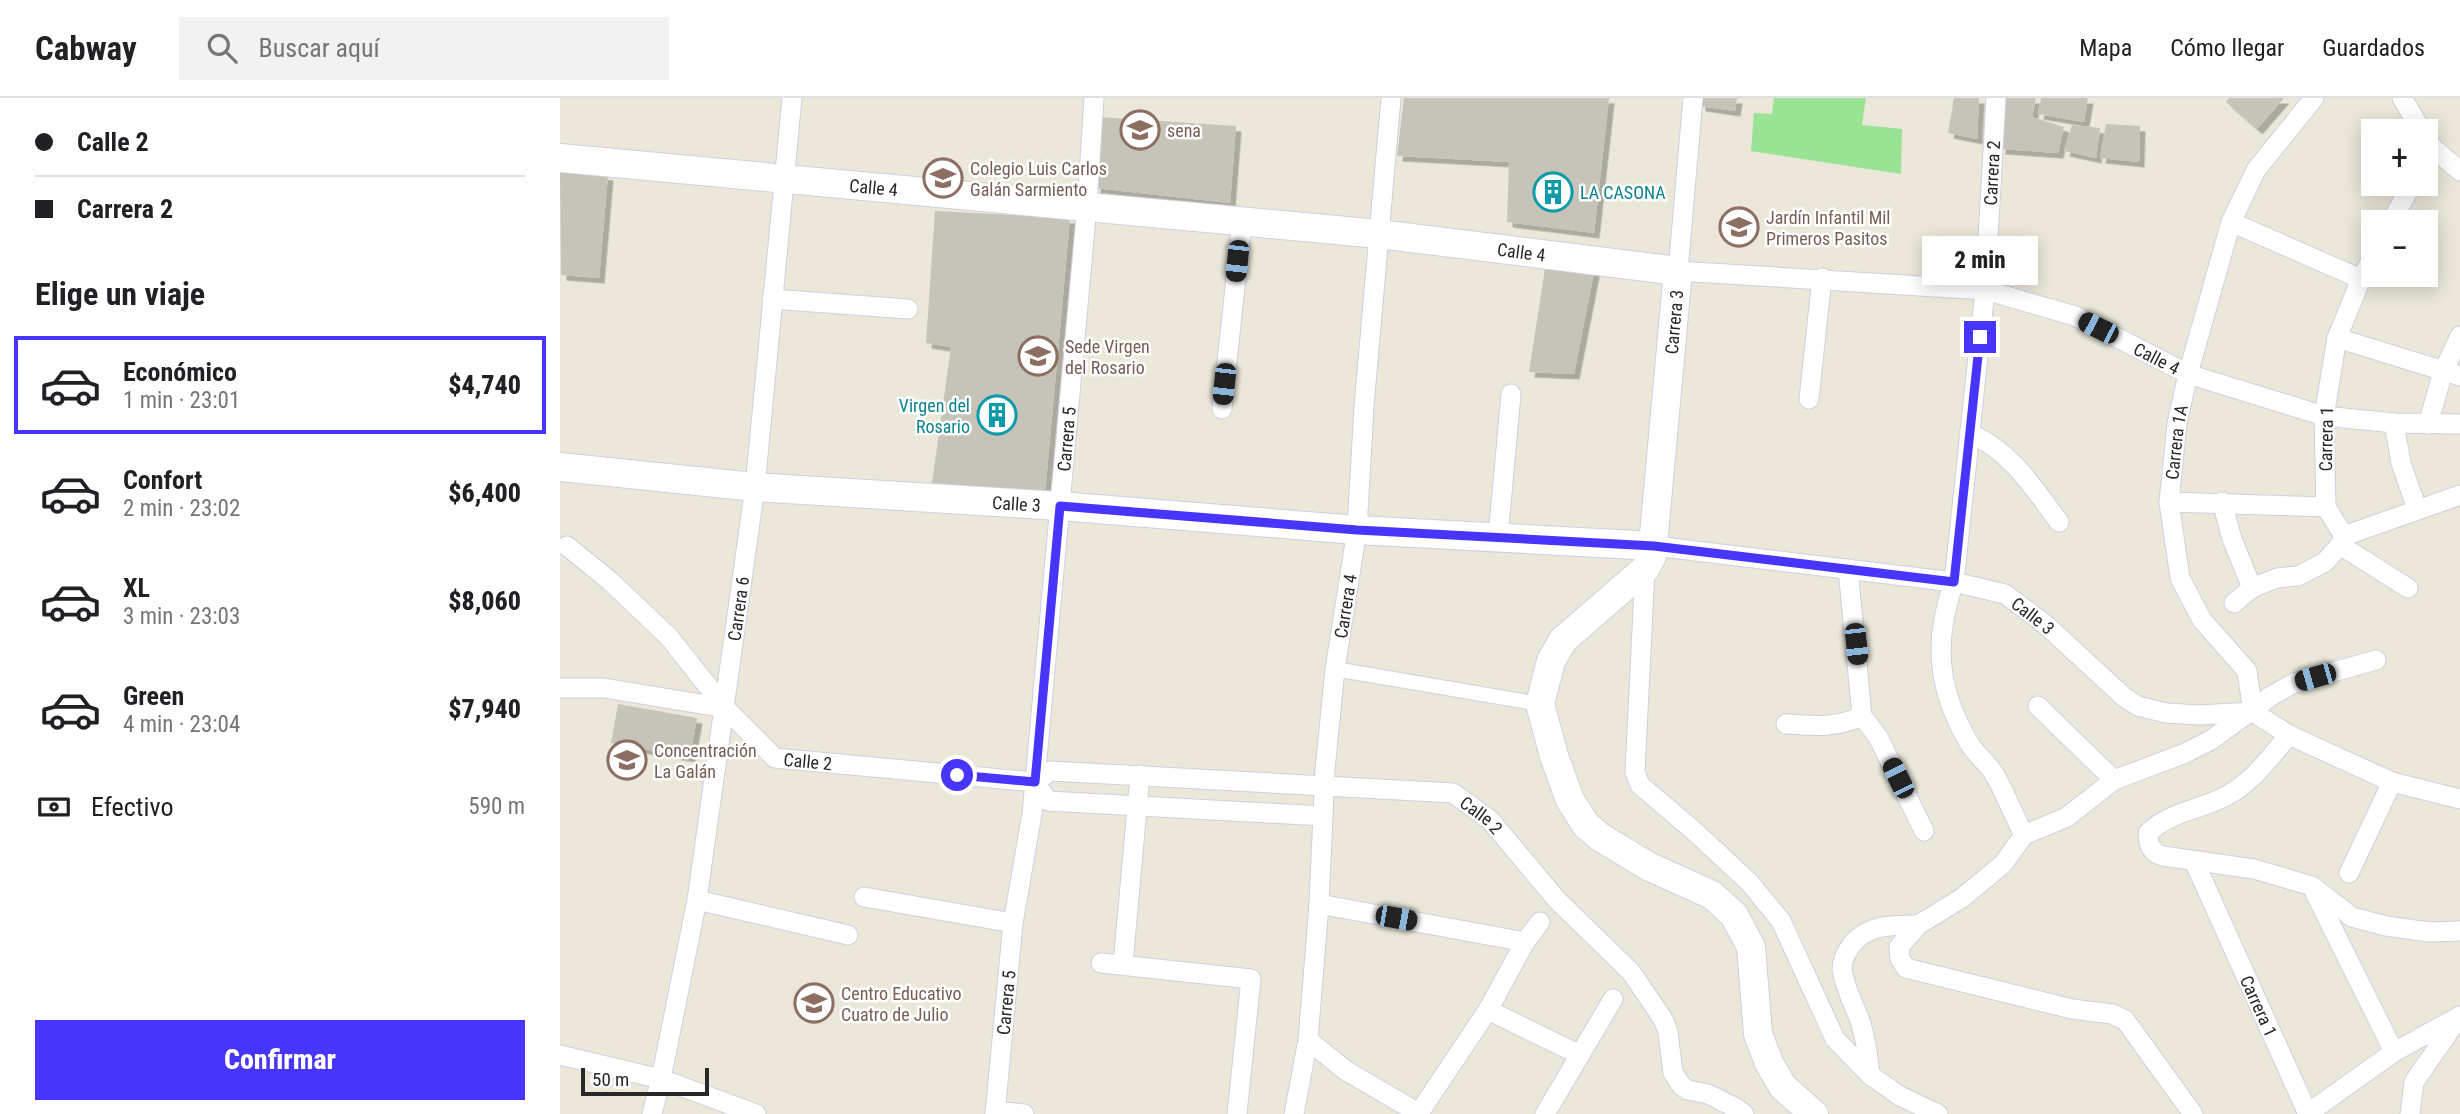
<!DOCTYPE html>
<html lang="es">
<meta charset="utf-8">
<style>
:root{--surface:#fff;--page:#f2f2f2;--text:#202124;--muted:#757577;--line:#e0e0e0;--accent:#4735fc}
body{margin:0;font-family:"Roboto Condensed",sans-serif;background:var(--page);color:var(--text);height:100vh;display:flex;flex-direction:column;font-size:26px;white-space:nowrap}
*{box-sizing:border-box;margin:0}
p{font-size:23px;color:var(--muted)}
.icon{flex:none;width:38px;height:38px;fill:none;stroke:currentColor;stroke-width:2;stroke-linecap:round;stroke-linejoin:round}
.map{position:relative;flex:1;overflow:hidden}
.panel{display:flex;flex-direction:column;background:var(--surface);width:560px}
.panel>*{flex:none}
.guide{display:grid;align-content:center;height:154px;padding:0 35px;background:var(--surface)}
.controls{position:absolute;left:1801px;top:21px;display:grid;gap:14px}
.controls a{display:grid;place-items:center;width:77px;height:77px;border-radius:0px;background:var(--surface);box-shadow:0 4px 18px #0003;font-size:35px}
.scale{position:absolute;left:21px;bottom:18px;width:128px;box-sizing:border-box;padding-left:7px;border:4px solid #282828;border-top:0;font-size:19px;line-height:24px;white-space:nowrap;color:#282828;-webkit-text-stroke:5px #fff;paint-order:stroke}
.end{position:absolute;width:32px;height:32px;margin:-16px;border:9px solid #4735fc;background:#fff;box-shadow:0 0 0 4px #fff}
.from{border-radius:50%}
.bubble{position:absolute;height:49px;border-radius:0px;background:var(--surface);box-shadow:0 4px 18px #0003;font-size:23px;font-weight:800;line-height:49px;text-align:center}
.car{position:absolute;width:21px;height:42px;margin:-21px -10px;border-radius:9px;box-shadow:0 0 5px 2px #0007;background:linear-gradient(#222 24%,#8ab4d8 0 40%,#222 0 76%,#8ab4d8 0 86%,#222 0)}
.guide b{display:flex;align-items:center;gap:24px;height:66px;font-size:26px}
.guide b+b{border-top:2px solid var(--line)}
.guide i{width:18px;height:18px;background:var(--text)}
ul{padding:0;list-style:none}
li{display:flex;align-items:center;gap:21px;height:98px;margin:0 14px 10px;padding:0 21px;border:4px solid transparent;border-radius:0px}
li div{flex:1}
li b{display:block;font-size:26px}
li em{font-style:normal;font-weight:800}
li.active{border-color:var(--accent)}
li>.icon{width:63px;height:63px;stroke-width:1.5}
h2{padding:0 35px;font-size:32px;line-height:84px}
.pay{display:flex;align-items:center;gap:18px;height:77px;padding:0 35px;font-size:26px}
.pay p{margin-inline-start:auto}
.button{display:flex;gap:14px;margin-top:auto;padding:14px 35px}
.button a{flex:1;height:80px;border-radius:0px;background:var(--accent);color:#fff;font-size:28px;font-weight:800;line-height:80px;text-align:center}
header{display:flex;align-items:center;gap:42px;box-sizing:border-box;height:98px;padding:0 35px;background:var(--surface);border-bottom:2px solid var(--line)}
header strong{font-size:33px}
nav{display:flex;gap:38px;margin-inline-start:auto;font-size:24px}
.search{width:490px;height:63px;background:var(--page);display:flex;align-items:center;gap:18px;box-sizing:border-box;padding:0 24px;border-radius:0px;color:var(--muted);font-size:26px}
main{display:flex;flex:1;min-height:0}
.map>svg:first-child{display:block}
.green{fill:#99e394}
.building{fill:#c6c4b9;filter:url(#shadow)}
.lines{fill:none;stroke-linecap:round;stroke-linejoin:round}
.pedestrian-casing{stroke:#d0cee2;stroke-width:16}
.minor-casing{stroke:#d0cee2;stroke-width:21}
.secondary-casing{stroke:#d0cee2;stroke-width:30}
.pedestrian{stroke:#fff;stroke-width:14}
.minor{stroke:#fff;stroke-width:19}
.secondary{stroke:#fff;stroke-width:28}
.route{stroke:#4735fc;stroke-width:9}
.labels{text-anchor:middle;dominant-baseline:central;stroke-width:5;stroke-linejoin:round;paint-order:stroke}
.education-label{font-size:18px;fill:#785e54;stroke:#fff;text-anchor:start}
.street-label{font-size:18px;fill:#282828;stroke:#fff}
.culture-label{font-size:18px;fill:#0d838f;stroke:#fff;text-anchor:start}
</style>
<header>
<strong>Cabway</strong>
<div class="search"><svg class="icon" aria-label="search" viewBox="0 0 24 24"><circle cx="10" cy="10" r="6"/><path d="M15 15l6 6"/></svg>Buscar aquí</div>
<nav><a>Mapa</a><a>Cómo llegar</a><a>Guardados</a></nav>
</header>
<main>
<section class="panel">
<div class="guide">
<b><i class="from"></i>Calle 2</b>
<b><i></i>Carrera 2</b>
</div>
<h2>Elige un viaje</h2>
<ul>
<li class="active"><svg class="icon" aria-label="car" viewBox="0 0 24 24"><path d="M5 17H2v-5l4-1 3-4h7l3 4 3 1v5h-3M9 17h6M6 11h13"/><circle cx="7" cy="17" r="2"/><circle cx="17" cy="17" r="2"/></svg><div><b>Económico</b><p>1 min · 23:01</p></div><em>$4,740</em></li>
<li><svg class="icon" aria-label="car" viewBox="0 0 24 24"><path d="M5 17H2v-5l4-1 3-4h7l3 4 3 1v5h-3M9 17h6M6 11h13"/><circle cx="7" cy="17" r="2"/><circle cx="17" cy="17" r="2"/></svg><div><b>Confort</b><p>2 min · 23:02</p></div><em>$6,400</em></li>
<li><svg class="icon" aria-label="car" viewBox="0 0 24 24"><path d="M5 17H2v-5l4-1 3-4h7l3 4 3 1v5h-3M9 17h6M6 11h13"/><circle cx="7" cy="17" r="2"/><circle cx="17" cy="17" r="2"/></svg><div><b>XL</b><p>3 min · 23:03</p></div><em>$8,060</em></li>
<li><svg class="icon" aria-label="car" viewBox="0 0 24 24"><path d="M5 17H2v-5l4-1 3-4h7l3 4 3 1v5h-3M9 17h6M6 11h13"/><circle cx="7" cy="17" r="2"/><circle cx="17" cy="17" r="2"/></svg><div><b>Green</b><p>4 min · 23:04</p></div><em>$7,940</em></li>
</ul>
<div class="pay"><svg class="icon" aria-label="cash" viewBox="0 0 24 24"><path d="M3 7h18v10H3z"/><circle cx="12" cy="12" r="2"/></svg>Efectivo<p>590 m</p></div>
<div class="button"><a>Confirmar</a></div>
</section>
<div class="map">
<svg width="1900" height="1016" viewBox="0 0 1900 1016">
<defs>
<filter id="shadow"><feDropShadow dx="5.5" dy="5.5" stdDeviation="0" flood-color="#0004"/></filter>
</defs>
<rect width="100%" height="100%" fill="#ebe8d9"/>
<polygon class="green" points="1214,0 1306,0 1302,27 1342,31 1341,76 1191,53 1194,15 1212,16"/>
<g class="building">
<polygon points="844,0 1049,0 1034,135 947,124 949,64 837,58"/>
<polygon points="1140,0 1177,0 1175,13 1140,8"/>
<polygon points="1394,0 1419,0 1417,41 1388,35"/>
<polygon points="1442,0 1476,0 1472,19 1504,29 1498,55 1440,51"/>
<polygon points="1481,0 1528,0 1524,24 1478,16"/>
<polygon points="1669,0 1724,0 1697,31 1666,4"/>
<polygon points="538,19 676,28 670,105 535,90"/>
<polygon points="1546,26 1580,28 1579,64 1540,60"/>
<polygon points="1512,27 1540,30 1536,60 1504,53"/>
<polygon points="0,73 48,77 39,180 1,177"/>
<polygon points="375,113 510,120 485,395 372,385 391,249 366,245"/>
<polygon points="986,164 1035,169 1014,276 969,274"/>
<polygon points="58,606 137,620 130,659 51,645"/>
</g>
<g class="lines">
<g class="pedestrian-casing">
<polyline id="pedestrian" points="775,571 980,606"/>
</g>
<g class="minor-casing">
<g id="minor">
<path id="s1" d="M1133,0L1118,173L1425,192L1515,218L1628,276L1764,318L1834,325L1900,326"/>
<path d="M1436,0L1425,192L1394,484C1373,544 1377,590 1409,645C1416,657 1429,666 1436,679C1446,697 1454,718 1464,737"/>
<polyline points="1842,0 1862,33"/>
<polyline points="1866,39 1872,49 1900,73"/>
<polyline points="1671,124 1801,181"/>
<polyline points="1831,124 1852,86"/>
<polyline points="1813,159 1801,181 1777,240 1764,318 1766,409 1784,438 1780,447 1848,490"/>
<polyline points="212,201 348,211"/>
<polyline points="1777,240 1900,278"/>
<polyline points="1249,301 1262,180"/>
<polyline points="662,311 682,123"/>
<polyline points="1834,325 1841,365 1857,411"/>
<polyline points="1868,326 1883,274 1900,238"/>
<path d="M1409,335C1450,352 1473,389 1499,424"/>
<polyline points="1609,404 1766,409"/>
<polyline points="1662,404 1672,441 1692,490"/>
<polyline points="1784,438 1900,397"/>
<polyline points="938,439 951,296"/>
<path id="s2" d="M7,448L50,483L109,539L165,610L215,660L475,684L491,673L893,695L930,722L997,802L1071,874L1103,921L1108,934L1113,975L1122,988L1128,992L1148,996L1176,1010L1184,1016"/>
<path id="s3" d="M1094,448L1394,484L1445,496L1486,527L1564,599L1578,608L1606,615L1639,617L1693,614L1729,637L1832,684L1900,701"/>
<polyline points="1085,471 1075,674 1080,687 1133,732 1190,785 1221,823 1275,941 1310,977"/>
<polyline points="1288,471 1302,618 1318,639 1364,733"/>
<polyline points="1674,505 1692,490 1717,480 1738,478 1765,464 1780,447"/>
<polyline points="0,590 44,590 165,610"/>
<polyline points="1478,608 1554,682"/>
<path id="s4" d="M1693,614L1687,573L1642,522L1620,480L1609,404L1617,326L1628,276L1671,124L1696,72L1754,0"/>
<path d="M1226,626C1253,628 1277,630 1302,618"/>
<path d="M1729,637C1710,659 1693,684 1666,698C1640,712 1611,713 1588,735C1588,746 1591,755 1603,758L1694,771L1752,788L1792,819L1826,828L1869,834L1900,833"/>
<polyline points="475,684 488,703 763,718"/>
<path id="s5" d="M1634,763L1748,1016"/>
<polyline points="1789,775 1832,684"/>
<polyline points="1755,795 1834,954"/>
<polyline points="304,799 453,825"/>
<polyline points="137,802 288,837"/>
<polyline points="759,806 965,844"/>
<path d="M1358,827C1334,827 1309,826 1292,846C1287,854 1282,861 1282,871C1284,889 1294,906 1300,923C1306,940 1308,959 1310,977L1340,998L1378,1016"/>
<polyline points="541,865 691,881 677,1016"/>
<polyline points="563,866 580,677"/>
<polyline points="928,912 1018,956"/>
<polyline points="748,942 785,972 860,1016"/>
<polyline points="0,957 101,981 196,1016"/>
<polyline points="435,1013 464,1016"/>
<polyline points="859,1015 928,912 965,844 980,824"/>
<path id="s6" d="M92,1016L101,981L137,802L195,389L232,0"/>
<path id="s7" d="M435,1016L453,825L472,716L527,108L534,0"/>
<path id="s8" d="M734,1016L748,942L759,806L765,672L775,571L797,432L804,308L831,0"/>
<polyline points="985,1016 1053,901"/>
<polyline points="1633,1016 1565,922 1552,916 1512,911 1346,870 1340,861 1339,849 1358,827 1402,800 1443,766 1464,737 1507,719 1554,682 1623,656 1651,642 1711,598 1734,585 1816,562"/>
<polyline points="1747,1016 1834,954 1900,918"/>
<polyline points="1850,1016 1854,984 1897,922"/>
</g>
</g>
<g class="secondary-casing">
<g id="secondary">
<path id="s9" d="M0,60L819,136L1118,173L1092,458L1085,471L1003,542L991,563L980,606L994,658L1010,702L1026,727L1040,739L1088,768L1152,797L1174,817L1191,849L1198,936L1209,965L1223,989L1254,1016"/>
<path id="s10" d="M0,369L195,389L500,408L797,432L1094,448"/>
</g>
</g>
<use href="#pedestrian" class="pedestrian"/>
<use href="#minor" class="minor"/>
<use href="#secondary" class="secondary"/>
</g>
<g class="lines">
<polyline class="route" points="397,677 475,684 500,408 797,432 1094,448 1394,484 1420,239"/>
</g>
<defs>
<g id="school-ring" transform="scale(2.0125)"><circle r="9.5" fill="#fff" stroke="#8d6e63" stroke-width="1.5"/><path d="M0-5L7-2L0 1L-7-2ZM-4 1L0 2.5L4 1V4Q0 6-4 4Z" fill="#8d6e63"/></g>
<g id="building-ring" transform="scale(2.0125)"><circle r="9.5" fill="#fff" stroke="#0f9aa8" stroke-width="1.5"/><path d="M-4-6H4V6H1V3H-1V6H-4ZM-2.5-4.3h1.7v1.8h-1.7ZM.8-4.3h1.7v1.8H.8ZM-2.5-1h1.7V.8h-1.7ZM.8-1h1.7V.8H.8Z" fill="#0f9aa8"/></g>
<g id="university-ring" transform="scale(2.0125)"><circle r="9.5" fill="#fff" stroke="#8d6e63" stroke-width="1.5"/><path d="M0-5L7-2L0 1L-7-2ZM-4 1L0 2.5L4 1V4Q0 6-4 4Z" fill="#8d6e63"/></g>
</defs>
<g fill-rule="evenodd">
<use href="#school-ring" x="580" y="32"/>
<use href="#school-ring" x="383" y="80"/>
<use href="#building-ring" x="993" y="94"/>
<use href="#school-ring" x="1179" y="129"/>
<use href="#university-ring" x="478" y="258"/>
<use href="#building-ring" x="437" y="317"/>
<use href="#school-ring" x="67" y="662"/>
<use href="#school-ring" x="254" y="905"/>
</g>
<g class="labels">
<g class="education-label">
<text x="607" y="32">sena</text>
<text x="410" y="70">Colegio Luis Carlos<tspan x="410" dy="21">Galán Sarmiento</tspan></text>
<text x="1206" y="119">Jardín Infantil Mil<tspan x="1206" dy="21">Primeros Pasitos</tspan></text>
<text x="505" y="248">Sede Virgen<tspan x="505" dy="21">del Rosario</tspan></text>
<text x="94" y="652">Concentración<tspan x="94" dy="21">La Galán</tspan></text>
<text x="281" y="895">Centro Educativo<tspan x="281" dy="21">Cuatro de Julio</tspan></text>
</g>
<g class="street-label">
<text transform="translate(1432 75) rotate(-87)">Carrera 2</text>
<text stroke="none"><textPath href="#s9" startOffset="315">Calle 4</textPath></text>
<text stroke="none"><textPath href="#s9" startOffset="966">Calle 4</textPath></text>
<text transform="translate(1114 224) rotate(-85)">Carrera 3</text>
<text stroke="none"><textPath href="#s1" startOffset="667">Calle 4</textPath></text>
<text stroke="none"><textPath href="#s7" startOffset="679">Carrera 5</textPath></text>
<text transform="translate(1766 341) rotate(-89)">Carrera 1</text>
<text stroke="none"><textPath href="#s4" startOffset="294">Carrera 1A</textPath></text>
<text stroke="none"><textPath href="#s10" startOffset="458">Calle 3</textPath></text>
<text stroke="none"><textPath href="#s8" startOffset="511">Carrera 4</textPath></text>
<text stroke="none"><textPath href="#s6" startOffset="513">Carrera 6</textPath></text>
<text stroke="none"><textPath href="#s3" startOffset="390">Calle 3</textPath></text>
<text stroke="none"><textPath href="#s2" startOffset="331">Calle 2</textPath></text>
<text stroke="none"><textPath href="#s2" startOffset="1017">Calle 2</textPath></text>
<text stroke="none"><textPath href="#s7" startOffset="112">Carrera 5</textPath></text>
<text stroke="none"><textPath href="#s5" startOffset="159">Carrera 1</textPath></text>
</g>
<g class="culture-label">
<text x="1020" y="94">LA CASONA</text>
<text x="410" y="307" text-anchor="end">Virgen del<tspan x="410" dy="21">Rosario</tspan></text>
</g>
</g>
</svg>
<div class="controls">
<a>+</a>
<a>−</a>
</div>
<div class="scale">50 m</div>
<i class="end from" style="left:397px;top:677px"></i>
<i class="end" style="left:1420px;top:239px"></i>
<div class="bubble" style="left:1362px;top:138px;width:116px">2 min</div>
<i class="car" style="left:677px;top:163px;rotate:186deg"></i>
<i class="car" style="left:1538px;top:230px;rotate:297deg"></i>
<i class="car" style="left:664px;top:286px;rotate:186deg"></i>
<i class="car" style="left:1296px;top:546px;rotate:174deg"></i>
<i class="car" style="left:1755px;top:579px;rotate:254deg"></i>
<i class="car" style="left:1338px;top:680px;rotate:334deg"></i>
<i class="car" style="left:836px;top:820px;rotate:100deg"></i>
</div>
</main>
